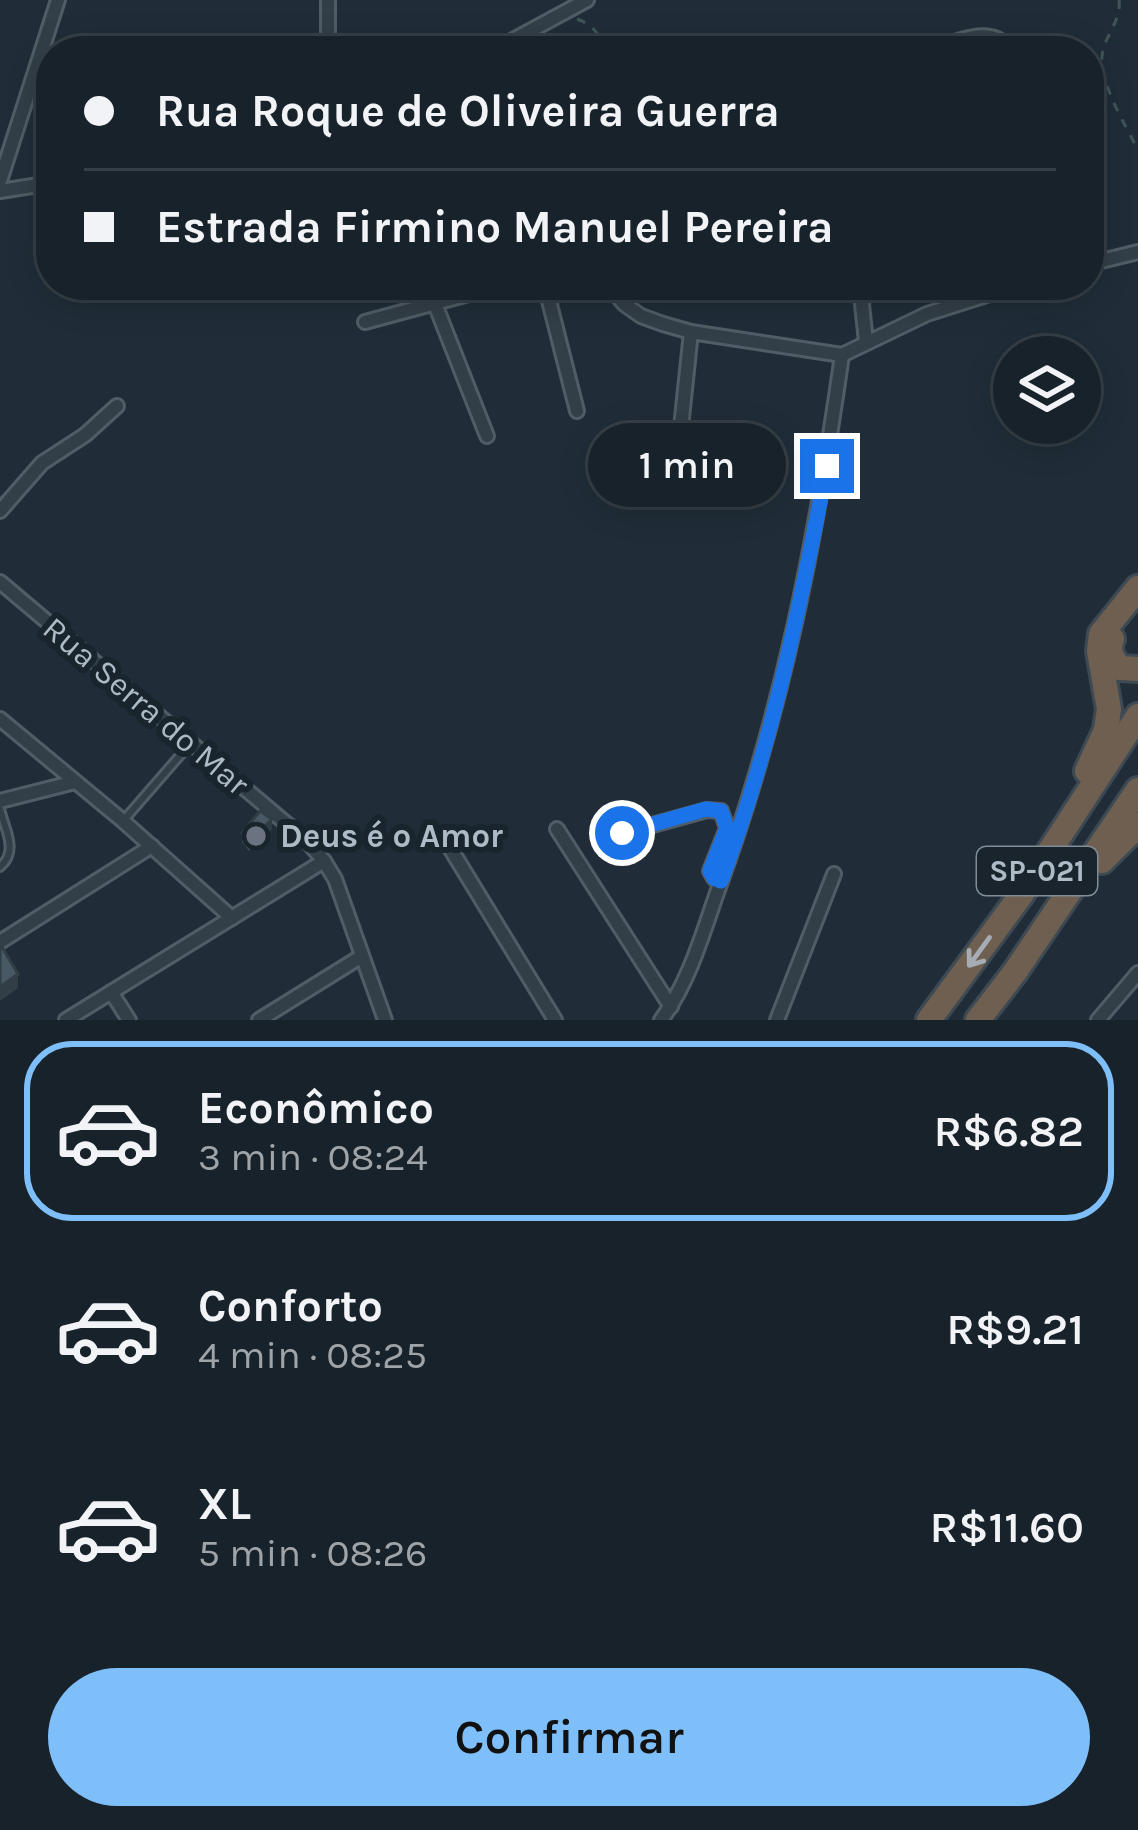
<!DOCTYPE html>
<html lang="pt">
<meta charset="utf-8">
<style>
:root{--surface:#18222a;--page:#212a32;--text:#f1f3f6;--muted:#9fa4a8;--line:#363f47;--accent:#7fbff9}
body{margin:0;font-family:Karla,sans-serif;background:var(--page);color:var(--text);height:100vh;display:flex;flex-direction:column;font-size:45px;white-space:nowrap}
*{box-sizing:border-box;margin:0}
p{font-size:39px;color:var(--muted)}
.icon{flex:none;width:66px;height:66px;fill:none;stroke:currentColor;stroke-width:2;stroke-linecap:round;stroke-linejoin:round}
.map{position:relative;height:1020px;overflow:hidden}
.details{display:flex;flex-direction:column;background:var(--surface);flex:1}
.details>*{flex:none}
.top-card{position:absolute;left:36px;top:36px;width:1068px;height:264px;border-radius:48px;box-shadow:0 6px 30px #0003,0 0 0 3px var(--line);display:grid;align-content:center;height:264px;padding:0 48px;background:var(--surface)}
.buttons{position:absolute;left:993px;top:336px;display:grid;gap:24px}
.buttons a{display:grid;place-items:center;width:108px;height:108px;border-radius:50%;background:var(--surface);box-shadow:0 6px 30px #0003,0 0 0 3px var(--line);font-size:60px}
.end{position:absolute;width:54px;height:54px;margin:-27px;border:15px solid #1a73e8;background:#fff;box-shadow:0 0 0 6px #fff}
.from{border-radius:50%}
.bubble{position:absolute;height:84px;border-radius:42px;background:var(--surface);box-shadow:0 6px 30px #0003,0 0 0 3px var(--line);font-size:39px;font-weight:600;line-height:84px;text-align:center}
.top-card b{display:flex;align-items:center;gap:42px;height:114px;font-size:45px}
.top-card b+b{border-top:3px solid var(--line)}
.top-card i{width:30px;height:30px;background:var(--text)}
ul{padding:21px 0 0;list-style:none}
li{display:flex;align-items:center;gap:36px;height:180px;margin:0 24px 18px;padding:0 24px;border:6px solid transparent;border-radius:48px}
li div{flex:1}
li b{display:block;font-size:45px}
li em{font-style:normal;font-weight:600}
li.selected{border-color:var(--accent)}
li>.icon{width:108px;height:108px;stroke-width:1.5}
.cta{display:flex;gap:24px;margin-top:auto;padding:24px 48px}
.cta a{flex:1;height:138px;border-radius:72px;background:var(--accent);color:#111;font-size:48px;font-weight:600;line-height:138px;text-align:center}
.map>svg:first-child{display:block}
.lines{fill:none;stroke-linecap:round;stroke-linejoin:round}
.service-casing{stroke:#515d66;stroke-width:12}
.minor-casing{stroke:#515d66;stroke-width:18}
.motorway-casing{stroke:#3e4a53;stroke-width:30}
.path{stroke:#3f5555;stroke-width:3;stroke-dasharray:9 9;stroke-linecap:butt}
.service{stroke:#333f48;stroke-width:6}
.minor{stroke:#333f48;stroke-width:12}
.motorway{stroke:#6f5f50;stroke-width:24}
.wall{fill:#3e4c56}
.shaded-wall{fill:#323e46}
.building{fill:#485864;stroke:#323e46;stroke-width:3}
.oneway{stroke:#a5acb3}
.route{stroke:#1a73e8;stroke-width:15}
.worship-dot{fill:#6b7280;stroke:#19242d;stroke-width:4.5}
.labels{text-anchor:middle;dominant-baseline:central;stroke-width:12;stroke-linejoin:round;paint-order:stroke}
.shield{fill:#19242d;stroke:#818d97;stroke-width:3}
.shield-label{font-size:30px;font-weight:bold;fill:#aebac5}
.street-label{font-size:33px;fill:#aebac5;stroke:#19242d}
.poi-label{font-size:33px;font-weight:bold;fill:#aebac5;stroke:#19242d;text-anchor:start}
</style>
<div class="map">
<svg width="1138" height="1020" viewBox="0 0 1138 1020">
<rect width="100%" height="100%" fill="#202d38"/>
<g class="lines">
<g class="service-casing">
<g id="service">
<path d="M0,809C5,830 19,851 0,867"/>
<polyline points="123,821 190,744"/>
</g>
</g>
<g class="minor-casing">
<g id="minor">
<polyline points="328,0 328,50"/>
<polyline points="253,51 328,43"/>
<polyline points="493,51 587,0"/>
<path d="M928,51C956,42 991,23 1012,51"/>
<polyline points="0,181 58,0"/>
<polyline points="0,191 51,183"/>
<polyline points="1089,264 1138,252"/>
<polyline points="545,285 577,411"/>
<polyline points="608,285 624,304 641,316 663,324 691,332 842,355 927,314 1018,285"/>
<polyline points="860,285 866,342"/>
<polyline points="435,304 487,436"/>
<polyline points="365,322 502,285"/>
<polyline points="680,437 691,332"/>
<polyline points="0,511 42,463 85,435 117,406"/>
<polyline points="0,582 307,841 324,861 335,879 385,1020"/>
<polyline points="0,719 123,821 232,918"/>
<polyline points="0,801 75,782"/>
<polyline points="557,829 671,1007"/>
<polyline points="623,833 707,810 721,811 727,828 710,871 714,878 721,881"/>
<polyline points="447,843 555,1020"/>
<polyline points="0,942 152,846"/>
<polyline points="111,992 129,1020"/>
<polyline points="66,1020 324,861"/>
<polyline points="259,1020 362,956"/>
<path d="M661,1020C690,981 703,932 719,887C783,711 816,539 842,355"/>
<polyline points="777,1020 834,874"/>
<polyline points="1098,1020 1138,973"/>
</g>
</g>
<g class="motorway-casing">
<g id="motorway">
<path d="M1112,639C1107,650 1112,659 1120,668L1138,669"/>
<polyline points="1087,771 1106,730 1109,709 1099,651 1101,634 1138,588"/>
<polyline points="1102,861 1138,825"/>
<polyline points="929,1020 1021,895 1138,716"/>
<polyline points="978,1020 1015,972 1138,790"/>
</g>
</g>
<g class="path">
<path d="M1119,0C1122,21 1103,37 1102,57C1100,84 1126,126 1138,150"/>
<path d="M577,19C593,25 600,34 606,51"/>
</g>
<use href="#service" class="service"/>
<use href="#minor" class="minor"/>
<use href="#motorway" class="motorway"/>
</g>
<polygon class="wall" points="272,829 249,851 242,842 242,833"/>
<g class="shaded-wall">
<polygon points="272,819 272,829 249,851 249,842"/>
<polygon points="18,974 18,988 0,1001 0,987"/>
</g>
<g class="building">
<polygon points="260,811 272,819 249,842 242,833"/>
<polygon points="2,947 18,974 0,987 0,948"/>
</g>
<defs><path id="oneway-shaft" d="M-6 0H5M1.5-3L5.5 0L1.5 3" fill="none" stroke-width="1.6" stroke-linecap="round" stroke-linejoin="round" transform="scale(3)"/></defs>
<use class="oneway" href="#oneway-shaft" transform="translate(979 952) rotate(126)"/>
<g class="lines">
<path class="route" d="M622,833L706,809L721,811L727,828L710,871L714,878L721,881C772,746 800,607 827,466"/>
</g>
<circle class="worship-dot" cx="256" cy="836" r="12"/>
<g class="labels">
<rect class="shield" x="977" y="847" width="120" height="48" rx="9"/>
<g class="shield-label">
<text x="1037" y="871">SP-021</text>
</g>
<g class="street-label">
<text transform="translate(146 706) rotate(40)">Rua Serra do Mar</text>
</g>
<g class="poi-label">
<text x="280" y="836">Deus é o Amor</text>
</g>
</g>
</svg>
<div class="buttons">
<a><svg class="icon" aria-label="layers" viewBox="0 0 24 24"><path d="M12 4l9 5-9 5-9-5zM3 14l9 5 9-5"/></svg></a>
</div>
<i class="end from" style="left:622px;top:833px"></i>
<i class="end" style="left:827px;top:466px"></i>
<div class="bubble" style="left:588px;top:423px;width:198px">1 min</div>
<div class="top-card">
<b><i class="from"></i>Rua Roque de Oliveira Guerra</b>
<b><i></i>Estrada Firmino Manuel Pereira</b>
</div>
</div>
<section class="details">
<ul>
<li class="selected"><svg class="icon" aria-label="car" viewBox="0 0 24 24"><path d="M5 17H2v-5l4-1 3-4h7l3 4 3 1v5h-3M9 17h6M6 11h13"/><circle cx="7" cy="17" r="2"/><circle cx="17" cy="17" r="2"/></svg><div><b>Econômico</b><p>3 min · 08:24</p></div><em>R$6.82</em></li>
<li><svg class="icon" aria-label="car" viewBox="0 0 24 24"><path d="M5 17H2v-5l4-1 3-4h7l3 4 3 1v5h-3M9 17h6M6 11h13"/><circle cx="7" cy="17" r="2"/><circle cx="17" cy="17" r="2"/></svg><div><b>Conforto</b><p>4 min · 08:25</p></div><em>R$9.21</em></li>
<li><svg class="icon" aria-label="car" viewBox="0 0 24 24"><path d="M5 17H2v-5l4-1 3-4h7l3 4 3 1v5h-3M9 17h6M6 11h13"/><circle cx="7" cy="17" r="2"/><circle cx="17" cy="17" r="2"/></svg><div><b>XL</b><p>5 min · 08:26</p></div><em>R$11.60</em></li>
</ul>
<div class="cta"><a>Confirmar</a></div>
</section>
